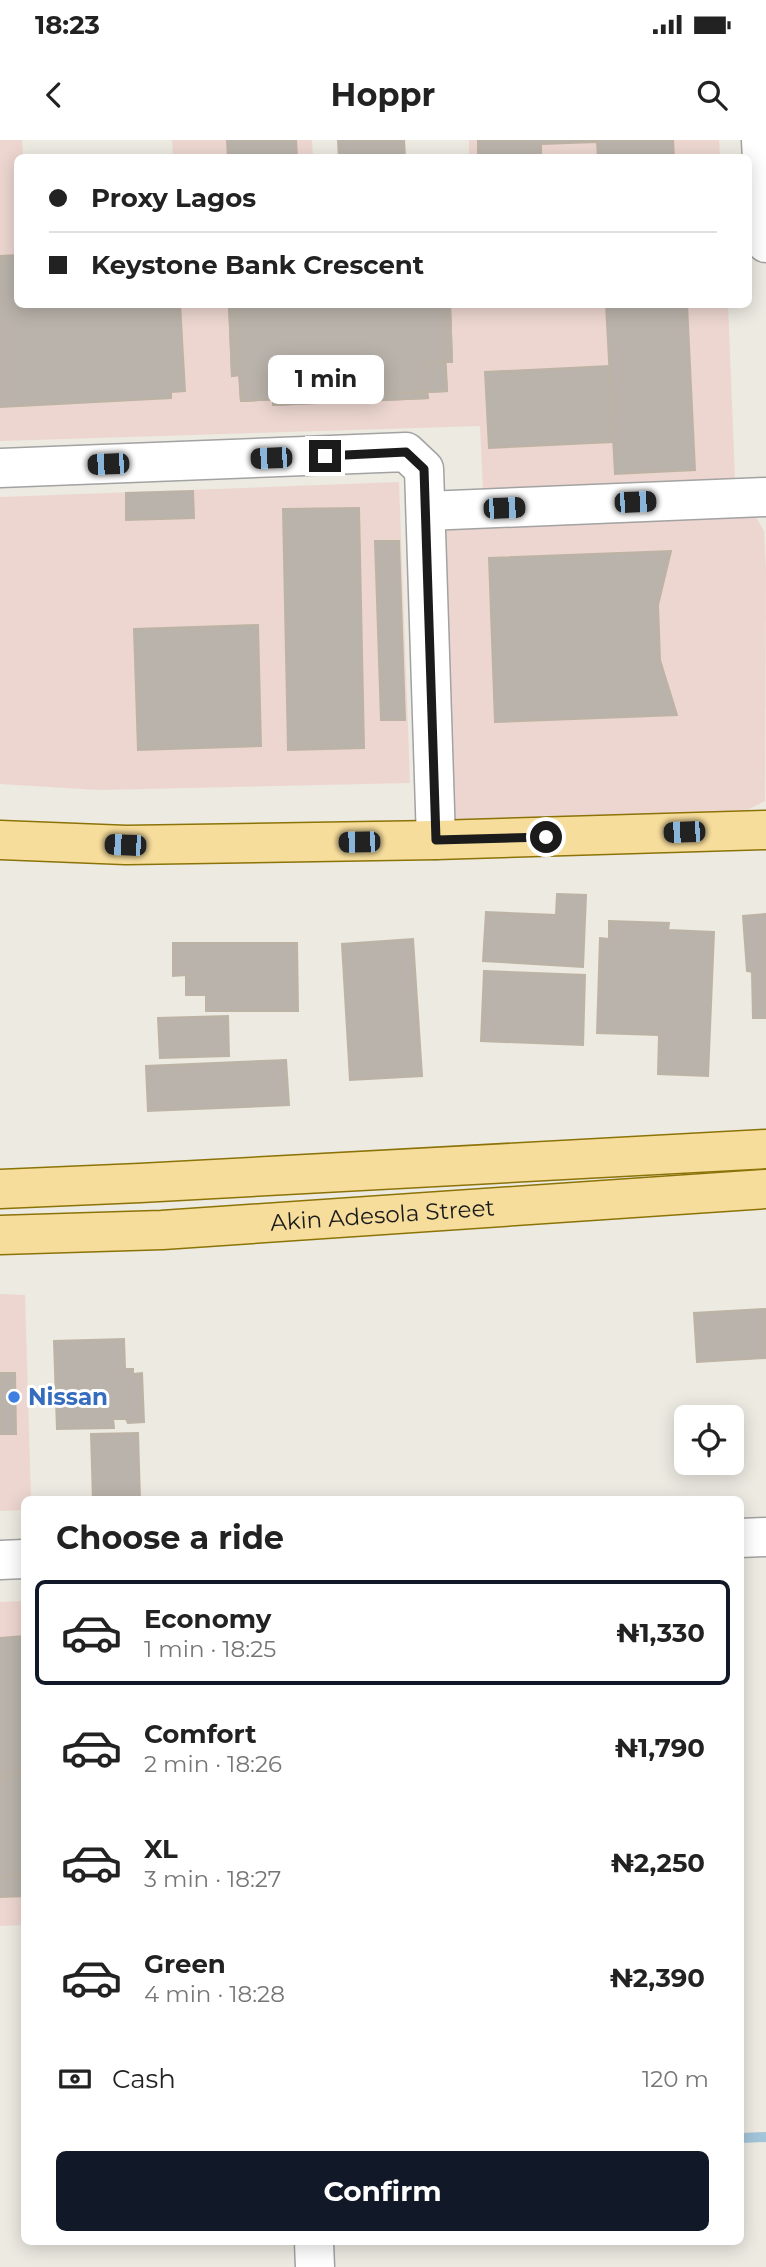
<!DOCTYPE html>
<meta charset="utf-8">
<style>
:root{--surface:#fff;--page:#f6f6f6;--text:#222;--muted:#767676;--line:#e0e0e0;--accent:#111827}
body{margin:0;font-family:Montserrat,sans-serif;background:var(--page);color:var(--text);height:100vh;display:flex;flex-direction:column;font-size:26px;white-space:nowrap}
*{box-sizing:border-box;margin:0}
p{font-size:23px;color:var(--muted)}
.icon{flex:none;width:38px;height:38px;fill:none;stroke:currentColor;stroke-width:2;stroke-linecap:round;stroke-linejoin:round}
.map{position:relative;flex:1;overflow:hidden}
.drawer{position:absolute;left:21px;top:1356px;width:723px;height:749px;display:flex;flex-direction:column;background:var(--surface);border-radius:10px;box-shadow:0 4px 18px #0003}
.drawer>*{flex:none}
.guide{position:absolute;left:14px;top:14px;width:738px;height:154px;border-radius:10px;box-shadow:0 4px 18px #0003;display:grid;align-content:center;height:154px;padding:0 35px;background:var(--surface)}
.fabs{position:absolute;left:674px;top:1265px;display:grid;gap:14px}
.fabs a{display:grid;place-items:center;width:70px;height:70px;border-radius:10px;background:var(--surface);box-shadow:0 4px 18px #0003;font-size:35px}
.end{position:absolute;width:32px;height:32px;margin:-16px;border:9px solid #1b1b1b;background:#fff;box-shadow:0 0 0 4px #fff}
.from{border-radius:50%}
.bubble{position:absolute;height:49px;border-radius:10px;background:var(--surface);box-shadow:0 4px 18px #0003;font-size:23px;font-weight:700;line-height:49px;text-align:center}
.car{position:absolute;width:21px;height:42px;margin:-21px -10px;border-radius:9px;box-shadow:0 0 5px 2px #0007;background:linear-gradient(#222 24%,#8ab4d8 0 40%,#222 0 76%,#8ab4d8 0 86%,#222 0)}
.guide b{display:flex;align-items:center;gap:24px;height:66px;font-size:26px}
.guide b+b{border-top:2px solid var(--line)}
.guide i{width:18px;height:18px;background:var(--text)}
ul{padding:0;list-style:none}
li{display:flex;align-items:center;gap:21px;height:105px;margin:0 14px 10px;padding:0 21px;border:4px solid transparent;border-radius:10px}
li div{flex:1}
li b{display:block;font-size:26px}
li em{font-style:normal;font-weight:700}
li.active{border-color:var(--accent)}
li>.icon{width:63px;height:63px;stroke-width:1.5}
h2{padding:0 35px;font-size:32px;line-height:84px}
.pay{display:flex;align-items:center;gap:18px;height:77px;padding:0 35px;font-size:26px}
.pay p{margin-inline-start:auto}
.button{display:flex;gap:14px;margin-top:auto;padding:14px 35px}
.button a{flex:1;height:80px;border-radius:10px;background:var(--accent);color:#fff;font-size:28px;font-weight:700;line-height:80px;text-align:center}
.status{display:flex;justify-content:space-between;align-items:center;height:49px;padding:0 35px;background:var(--surface);direction:ltr}
.status svg{height:19px;fill:currentColor}
header{display:flex;justify-content:space-between;align-items:center;height:91px;padding:0 35px;background:var(--surface);font-size:32px;font-weight:700}
.map>svg:first-child{display:block}
.commercial{fill:#edd6d0}
.lines{fill:none;stroke-linecap:round;stroke-linejoin:round}
.stream{stroke:#a3c5d9;stroke-width:10}
.building{fill:#b9b3ab;stroke:#bdb3a4;stroke-width:2}
.minor-casing{stroke:#a2a2a2;stroke-width:41}
.major-casing{stroke:#8c7307;stroke-width:41}
.minor{stroke:#fff;stroke-width:38}
.major{stroke:#f7dd9c;stroke-width:38}
.route{stroke:#1b1b1b;stroke-width:9}
.shop-dot{fill:#3f7fe0;stroke:#fff;stroke-width:2.5}
.labels{text-anchor:middle;dominant-baseline:central;stroke-width:6;stroke-linejoin:round;paint-order:stroke}
.street-label{font-size:23px;fill:#1b1b1b;stroke:#fff}
.shop-label{font-size:23px;font-weight:bold;fill:#366cbe;stroke:#fff;text-anchor:start}
</style>
<div class="status"><b>18:23</b><svg viewBox="0 0 49 12"><path d="M0 12V9h3v3zM5 12V6h3v6zM10 12V3h3v9zM15 12V0h3v12zM26 1h20v11H26zM47 4h2v5h-2z"/></svg></div>
<header><svg class="icon" aria-label="back" viewBox="0 0 24 24"><path d="M15 5l-7 7 7 7"/></svg>Hoppr<svg class="icon" aria-label="search" viewBox="0 0 24 24"><circle cx="10" cy="10" r="6"/><path d="M15 15l6 6"/></svg></header>
<div class="map">
<svg width="766" height="2127" viewBox="0 0 766 2127">
<rect width="100%" height="100%" fill="#eceae1"/>
<g class="commercial">
<polygon points="0,0 22,0 23,17 18,18 18,164 728,165 735,340 483,352 480,286 0,301"/>
<polygon points="172,0 312,0 313,17 173,17"/>
<polygon points="469,0 719,0 720,17 469,17"/>
<polygon points="399,342 410,643 98,650 0,644 0,357"/>
<polygon points="738,374 756,377 764,391 766,431 765,661 747,670 729,671 445,685 433,391"/>
<polygon points="0,1154 25,1155 31,1360 24,1360 24,1370 0,1371"/>
<polygon points="24,1461 24,1785 0,1786 0,1462"/>
</g>
<g class="lines">
<polyline class="stream" points="740,1998 766,1997"/>
</g>
<g class="building">
<polygon points="227,0 296,0 297,18 228,18"/>
<polygon points="338,0 404,0 405,18 339,18"/>
<polygon points="478,0 673,0 674,18 598,18 597,2 541,4 541,18 478,18"/>
<polygon points="18,115 18,164 180,164 185,251 171,252 171,258 0,267 0,116"/>
<polygon points="229,164 236,164 239,235 232,236"/>
<polygon points="229,164 450,164 452,222 445,222 447,251 427,252 428,258 273,265 273,259 241,261 239,235 232,236"/>
<polygon points="236,164 443,164 447,251 241,261"/>
<polygon points="236,164 443,164 445,222 426,223 427,252 241,261"/>
<polygon points="443,164 450,164 452,222 445,222"/>
<polygon points="606,164 687,164 695,330 615,334"/>
<polygon points="609,226 613,302 489,308 485,232"/>
<polygon points="427,252 428,258 273,265 273,259"/>
<polygon points="193,351 194,378 126,380 126,353"/>
<polygon points="359,368 364,608 288,610 283,369"/>
<polygon points="375,401 399,401 405,580 381,580"/>
<polygon points="671,411 658,465 660,520 677,575 495,582 489,418"/>
<polygon points="258,485 261,606 138,610 134,489"/>
<polygon points="557,754 586,755 583,827 483,821 486,772 556,775"/>
<polygon points="766,774 766,878 753,878 752,832 747,831 743,776"/>
<polygon points="609,781 669,783 668,790 714,792 708,936 658,934 659,895 597,893 600,798 609,799"/>
<polygon points="413,799 422,936 350,940 342,804"/>
<polygon points="173,803 297,803 298,871 206,871 206,855 186,855 186,835 173,836"/>
<polygon points="484,831 585,835 583,905 481,901"/>
<polygon points="228,876 229,916 160,918 158,878"/>
<polygon points="286,920 289,965 148,971 146,926"/>
<polygon points="766,1169 766,1218 697,1222 694,1173"/>
<polygon points="124,1199 125,1229 133,1229 133,1234 142,1233 144,1282 128,1283 126,1279 113,1279 114,1288 57,1289 54,1201"/>
<polygon points="0,1233 15,1233 16,1294 0,1294"/>
<polygon points="138,1293 140,1360 93,1360 91,1294"/>
<polygon points="24,1496 24,1756 0,1757 0,1498"/>
<polygon points="24,1629 24,1731 0,1739 0,1640"/>
</g>
<g class="lines">
<g class="minor-casing">
<g id="minor">
<polyline points="761,0 766,103"/>
<polyline points="0,328 406,312 424,329 436,700"/>
<polyline points="426,371 766,357"/>
<polyline points="740,1398 766,1397"/>
<polyline points="0,1420 24,1419"/>
<polyline points="314,2102 315,2127"/>
</g>
</g>
<g class="major-casing">
<g id="major">
<polyline points="0,700 126,705 436,700 766,690"/>
<polyline points="0,1049 140,1043 766,1009"/>
<path id="s1" d="M0,1095L162,1090L766,1049"/>
</g>
</g>
<use href="#minor" class="minor"/>
<use href="#major" class="major"/>
</g>
<g class="lines">
<polyline class="route" points="325,316 406,312 424,329 436,700 546,697"/>
</g>
<circle class="shop-dot" cx="14" cy="1257" r="7"/>
<g class="labels">
<g class="street-label">
<text stroke="none"><textPath href="#s1" startOffset="383">Akin Adesola Street</textPath></text>
</g>
<g class="shop-label">
<text x="28" y="1257">Nissan</text>
</g>
</g>
</svg>
<div class="fabs">
<a><svg class="icon" aria-label="locate" viewBox="0 0 24 24"><circle cx="12" cy="12" r="6"/><path d="M12 2v4M12 18v4M2 12h4M18 12h4"/></svg></a>
</div>
<i class="end from" style="left:546px;top:697px"></i>
<i class="end" style="left:325px;top:316px"></i>
<div class="bubble" style="left:268px;top:215px;width:116px">1 min</div>
<i class="car" style="left:271px;top:318px;rotate:268deg"></i>
<i class="car" style="left:108px;top:324px;rotate:268deg"></i>
<i class="car" style="left:635px;top:362px;rotate:88deg"></i>
<i class="car" style="left:504px;top:368px;rotate:88deg"></i>
<i class="car" style="left:684px;top:692px;rotate:268deg"></i>
<i class="car" style="left:359px;top:702px;rotate:269deg"></i>
<i class="car" style="left:125px;top:705px;rotate:272deg"></i>
<div class="guide">
<b><i class="from"></i>Proxy Lagos</b>
<b><i></i>Keystone Bank Crescent</b>
</div>
<section class="drawer">
<h2>Choose a ride</h2>
<ul>
<li class="active"><svg class="icon" aria-label="car" viewBox="0 0 24 24"><path d="M5 17H2v-5l4-1 3-4h7l3 4 3 1v5h-3M9 17h6M6 11h13"/><circle cx="7" cy="17" r="2"/><circle cx="17" cy="17" r="2"/></svg><div><b>Economy</b><p>1 min · 18:25</p></div><em>₦1,330</em></li>
<li><svg class="icon" aria-label="car" viewBox="0 0 24 24"><path d="M5 17H2v-5l4-1 3-4h7l3 4 3 1v5h-3M9 17h6M6 11h13"/><circle cx="7" cy="17" r="2"/><circle cx="17" cy="17" r="2"/></svg><div><b>Comfort</b><p>2 min · 18:26</p></div><em>₦1,790</em></li>
<li><svg class="icon" aria-label="car" viewBox="0 0 24 24"><path d="M5 17H2v-5l4-1 3-4h7l3 4 3 1v5h-3M9 17h6M6 11h13"/><circle cx="7" cy="17" r="2"/><circle cx="17" cy="17" r="2"/></svg><div><b>XL</b><p>3 min · 18:27</p></div><em>₦2,250</em></li>
<li><svg class="icon" aria-label="car" viewBox="0 0 24 24"><path d="M5 17H2v-5l4-1 3-4h7l3 4 3 1v5h-3M9 17h6M6 11h13"/><circle cx="7" cy="17" r="2"/><circle cx="17" cy="17" r="2"/></svg><div><b>Green</b><p>4 min · 18:28</p></div><em>₦2,390</em></li>
</ul>
<div class="pay"><svg class="icon" aria-label="cash" viewBox="0 0 24 24"><path d="M3 7h18v10H3z"/><circle cx="12" cy="12" r="2"/></svg>Cash<p>120 m</p></div>
<div class="button"><a>Confirm</a></div>
</section>
</div>
